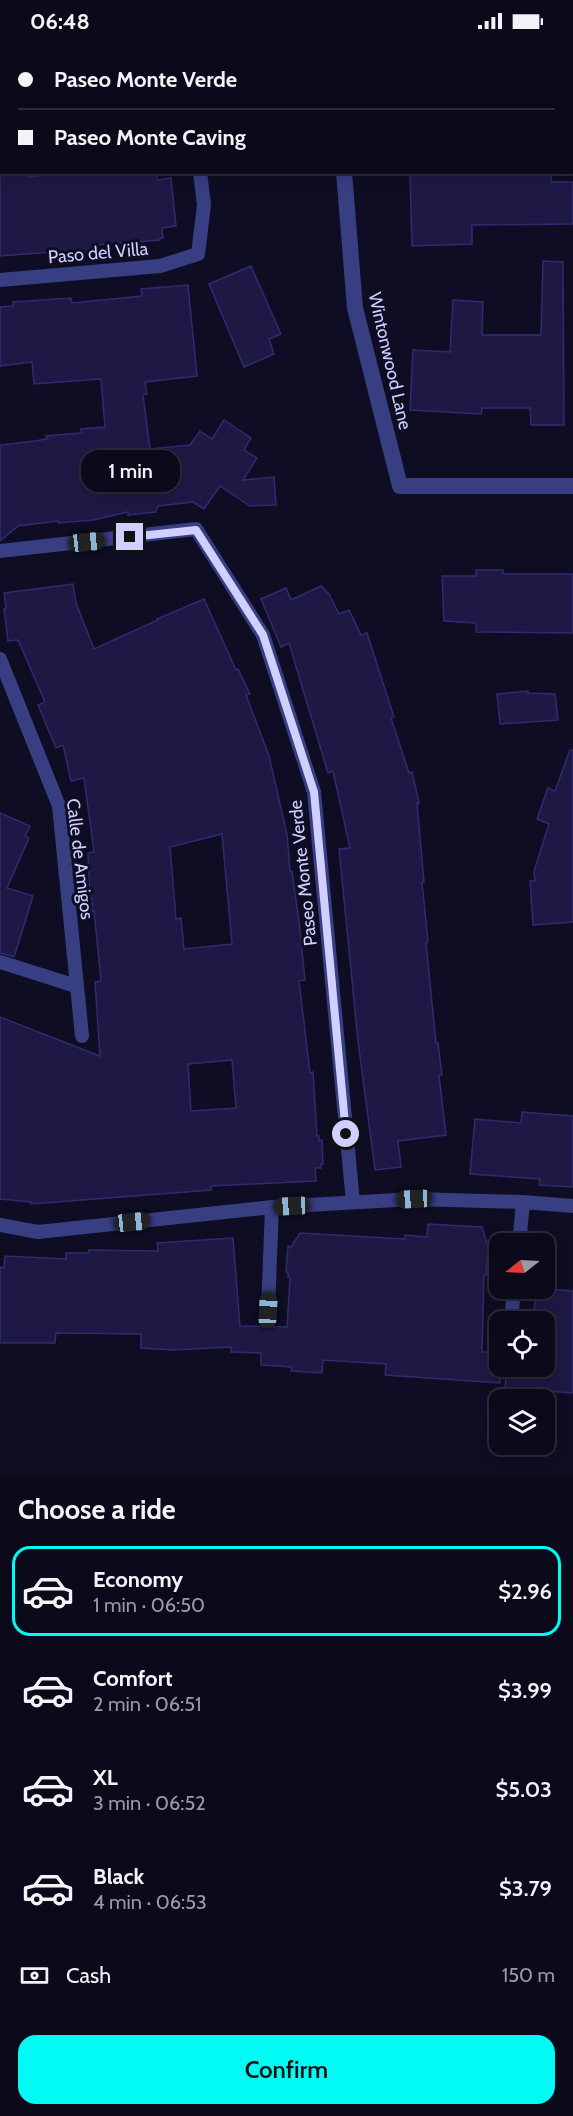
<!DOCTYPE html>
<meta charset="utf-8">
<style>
:root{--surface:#0a0a1a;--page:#181827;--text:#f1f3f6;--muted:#999aa2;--line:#2a2b39;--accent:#00faf4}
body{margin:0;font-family:Cabin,sans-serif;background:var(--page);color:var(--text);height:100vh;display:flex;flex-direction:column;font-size:22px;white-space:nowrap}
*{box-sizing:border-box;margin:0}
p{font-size:20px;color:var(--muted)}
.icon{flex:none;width:33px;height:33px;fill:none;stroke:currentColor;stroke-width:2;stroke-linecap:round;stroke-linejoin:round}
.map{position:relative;height:1432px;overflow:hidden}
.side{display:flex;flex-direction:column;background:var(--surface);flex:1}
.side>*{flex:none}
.hud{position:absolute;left:0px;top:0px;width:573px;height:132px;box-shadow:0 3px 15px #0003,0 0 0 2px var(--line);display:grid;align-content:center;height:132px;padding:0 18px;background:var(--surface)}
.needle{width:39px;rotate:252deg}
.controls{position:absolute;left:489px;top:1191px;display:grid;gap:12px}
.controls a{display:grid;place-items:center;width:66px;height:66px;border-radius:12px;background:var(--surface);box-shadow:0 3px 15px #0003,0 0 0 2px var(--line);font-size:30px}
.end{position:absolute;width:27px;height:27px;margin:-14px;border:8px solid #cfd0ff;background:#111;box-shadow:0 0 0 3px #111}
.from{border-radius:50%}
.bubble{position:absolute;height:42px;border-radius:18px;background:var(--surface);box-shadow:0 3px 15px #0003,0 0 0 2px var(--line);font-size:20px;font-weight:600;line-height:42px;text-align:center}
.car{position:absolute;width:18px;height:36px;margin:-18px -9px;border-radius:8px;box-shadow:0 0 4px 2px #0007;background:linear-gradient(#222 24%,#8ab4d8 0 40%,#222 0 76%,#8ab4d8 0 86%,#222 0)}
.hud b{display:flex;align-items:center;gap:21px;height:57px;font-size:22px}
.hud b+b{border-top:2px solid var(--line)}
.hud i{width:15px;height:15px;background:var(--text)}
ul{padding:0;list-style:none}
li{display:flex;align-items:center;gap:18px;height:90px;margin:0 12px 9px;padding:0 6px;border:3px solid transparent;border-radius:18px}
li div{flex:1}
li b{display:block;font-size:22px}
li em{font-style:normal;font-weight:600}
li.selected{border-color:var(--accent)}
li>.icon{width:54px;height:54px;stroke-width:1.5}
h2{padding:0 18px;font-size:27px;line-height:72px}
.pay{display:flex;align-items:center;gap:15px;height:66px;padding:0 18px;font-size:22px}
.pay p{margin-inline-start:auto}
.action{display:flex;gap:12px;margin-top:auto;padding:12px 18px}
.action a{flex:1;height:69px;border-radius:18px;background:var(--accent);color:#111;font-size:24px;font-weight:600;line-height:69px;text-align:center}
.status{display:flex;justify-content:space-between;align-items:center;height:42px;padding:0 30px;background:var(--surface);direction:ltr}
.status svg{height:16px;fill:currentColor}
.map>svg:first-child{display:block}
.building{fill:#1d1944;stroke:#302b70;stroke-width:1.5;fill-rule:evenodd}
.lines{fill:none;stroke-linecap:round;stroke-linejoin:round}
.service{stroke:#383e82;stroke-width:14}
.minor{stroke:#383e82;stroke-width:16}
.route{stroke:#cfd0ff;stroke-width:8}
.labels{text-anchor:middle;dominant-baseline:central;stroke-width:6;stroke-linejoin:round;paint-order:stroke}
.street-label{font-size:18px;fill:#cfd0ff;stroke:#0e0d23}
</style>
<div class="status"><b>06:48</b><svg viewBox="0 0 49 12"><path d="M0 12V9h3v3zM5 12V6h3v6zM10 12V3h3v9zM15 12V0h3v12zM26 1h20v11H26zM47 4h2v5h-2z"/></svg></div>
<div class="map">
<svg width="573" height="1432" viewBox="0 0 573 1432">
<rect width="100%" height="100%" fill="#0e0d23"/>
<g class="building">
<polygon points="0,130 27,130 27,135 77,130 156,130 157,138 171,136 176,184 162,186 163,196 160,196 160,198 94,203 95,207 90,207 91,210 66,212 65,209 0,214"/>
<polygon points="551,131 551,140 573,140 573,182 472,183 472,202 412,204 410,133"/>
<polygon points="543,219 563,220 564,383 531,383 530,366 482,366 481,372 410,368 413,308 450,310 453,258 483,260 482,293 541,293"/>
<polygon points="251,224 281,292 269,297 274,312 244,325 209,242"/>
<polygon points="188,243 197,334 145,340 147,352 143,353 150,407 190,403 200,389 212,397 224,378 251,396 244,408 257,416 243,438 274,435 276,463 250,464 220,444 204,467 193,460 158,464 156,470 128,473 128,470 93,478 58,481 58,479 18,484 0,499 0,403 35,399 47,397 46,394 81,391 81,387 105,385 101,337 34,342 32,320 0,324 0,265 13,264 13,260 71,256 72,261 142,254 141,247"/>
<polygon points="476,528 503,528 503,532 573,532 573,591 476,590 476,581 444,579 442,534 476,534"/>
<path d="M73,542L76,561L94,607L158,578L157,577L204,557L236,628L238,627L250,652L246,653L269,714L287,792L290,829H292L299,879L305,938L299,939L310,1031L313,1030L317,1094H319V1099L322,1098L323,1122H321V1126H315L316,1139L211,1144V1148L31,1162V1160L0,1157V975L100,1014L95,940L101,939L94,869L92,870V856L90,857L88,811L94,810L84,736L71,739L63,703L56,706L38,663L45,660L18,598L8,599L4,567H6L4,551ZM222,792L232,902L184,907L181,876L176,877L170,805ZM232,1018L236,1066L191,1069L188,1022Z"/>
<polygon points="321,544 329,552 339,572 349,568 361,593 367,591 394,675 391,676 409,731 412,730 419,761 417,761 424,840 422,840 428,900 426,901 436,1001 438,1001 442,1033 439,1033 446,1093 398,1099 401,1125 375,1128 358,999 339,807 350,806 333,729 328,731 289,601 281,605 261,557 286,546 291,558"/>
<polygon points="528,649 528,651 555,652 558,678 500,682 497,652"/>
<polygon points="570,708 573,708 573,880 533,883 530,839 535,839 534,829 549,782 537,777 548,746 555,749"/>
<polygon points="0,771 30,784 25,794 29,796 7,846 33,854 14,915 0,911"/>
<polygon points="522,1070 573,1074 573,1145 539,1143 540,1137 470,1132 475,1077 521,1081"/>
<polygon points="428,1182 482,1185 488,1205 486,1233 484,1233 482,1310 500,1310 500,1341 385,1333 386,1322 323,1318 322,1331 291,1329 292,1325 261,1323 261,1311 231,1310 231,1305 173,1308 141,1306 141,1292 56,1291 55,1301 0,1301 0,1225 4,1226 5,1214 66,1217 66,1211 89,1211 89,1208 158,1209 157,1201 233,1196 240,1284 287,1285 290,1236 288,1235 288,1230 286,1230 288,1204 291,1205 300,1191 405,1197 405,1193 427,1195"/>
<polygon points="537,1246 573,1249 573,1351 505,1346 507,1324 544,1324 544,1280 532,1280"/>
</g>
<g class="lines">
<g class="service">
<polyline points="185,0 185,2"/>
<polyline points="108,2 126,0"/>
<polyline points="0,10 2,10"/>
<polyline points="0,238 160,224 198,212 204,163 200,130"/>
<polyline points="0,509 196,487 263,593 314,750 353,1160"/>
<polyline points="0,617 59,764 82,994"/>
<polyline points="0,920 76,944"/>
<polyline points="0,1183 38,1190 272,1165 414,1157 523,1160 573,1164"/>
<polyline points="519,1202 523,1160"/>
<polyline points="268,1268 272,1165"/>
<polyline points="511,1280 514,1246"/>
</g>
<g class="minor">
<polyline points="572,70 573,70"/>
<polyline points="344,130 355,266 400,444 573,444"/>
</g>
</g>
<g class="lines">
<polyline class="route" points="130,495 196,488 263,593 314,750 346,1092"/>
</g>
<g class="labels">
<g class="street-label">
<text transform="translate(98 211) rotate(-5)">Paso del Villa</text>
<text transform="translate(390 319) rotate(77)">Wintonwood Lane</text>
<text transform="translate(80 817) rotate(83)">Calle de Amigos</text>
<text transform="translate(303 831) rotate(-96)">Paseo Monte Verde</text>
</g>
</g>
</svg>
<div class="controls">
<a><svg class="needle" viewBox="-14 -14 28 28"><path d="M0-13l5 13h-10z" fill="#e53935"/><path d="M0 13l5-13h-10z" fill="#999aa2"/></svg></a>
<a><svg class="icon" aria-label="locate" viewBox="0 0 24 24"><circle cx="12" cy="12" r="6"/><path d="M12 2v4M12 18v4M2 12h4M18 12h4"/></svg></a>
<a><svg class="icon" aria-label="layers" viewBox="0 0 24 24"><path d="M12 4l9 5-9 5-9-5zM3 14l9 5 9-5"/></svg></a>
</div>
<i class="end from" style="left:346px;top:1092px"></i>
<i class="end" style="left:130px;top:495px"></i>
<div class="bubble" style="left:81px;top:408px;width:99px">1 min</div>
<i class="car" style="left:87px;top:500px;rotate:84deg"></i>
<i class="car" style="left:414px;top:1157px;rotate:267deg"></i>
<i class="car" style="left:292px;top:1164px;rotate:267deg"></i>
<i class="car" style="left:132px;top:1180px;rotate:84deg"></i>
<i class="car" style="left:268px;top:1268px;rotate:3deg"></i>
<div class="hud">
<b><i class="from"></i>Paseo Monte Verde</b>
<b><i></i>Paseo Monte Caving</b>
</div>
</div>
<section class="side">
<h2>Choose a ride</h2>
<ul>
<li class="selected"><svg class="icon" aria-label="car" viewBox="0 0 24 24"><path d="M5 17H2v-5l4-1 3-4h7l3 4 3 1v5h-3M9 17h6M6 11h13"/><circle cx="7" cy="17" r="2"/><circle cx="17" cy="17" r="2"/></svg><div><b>Economy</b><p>1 min · 06:50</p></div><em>$2.96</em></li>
<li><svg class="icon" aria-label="car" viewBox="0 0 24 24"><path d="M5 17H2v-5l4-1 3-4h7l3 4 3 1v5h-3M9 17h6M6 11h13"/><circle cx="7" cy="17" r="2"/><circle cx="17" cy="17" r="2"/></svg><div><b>Comfort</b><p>2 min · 06:51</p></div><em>$3.99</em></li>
<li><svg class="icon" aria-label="car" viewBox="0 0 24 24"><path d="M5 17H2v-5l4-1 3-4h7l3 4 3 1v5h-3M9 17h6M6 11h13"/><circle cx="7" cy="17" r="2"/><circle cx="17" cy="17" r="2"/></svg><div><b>XL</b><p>3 min · 06:52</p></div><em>$5.03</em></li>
<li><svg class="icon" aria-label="car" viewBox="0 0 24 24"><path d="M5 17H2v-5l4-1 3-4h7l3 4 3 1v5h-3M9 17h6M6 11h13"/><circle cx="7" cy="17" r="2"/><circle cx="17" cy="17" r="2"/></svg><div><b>Black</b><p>4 min · 06:53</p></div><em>$3.79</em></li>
</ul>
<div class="pay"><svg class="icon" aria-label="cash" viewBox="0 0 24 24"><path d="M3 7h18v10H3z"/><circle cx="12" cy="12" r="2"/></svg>Cash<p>150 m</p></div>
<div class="action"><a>Confirm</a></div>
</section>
